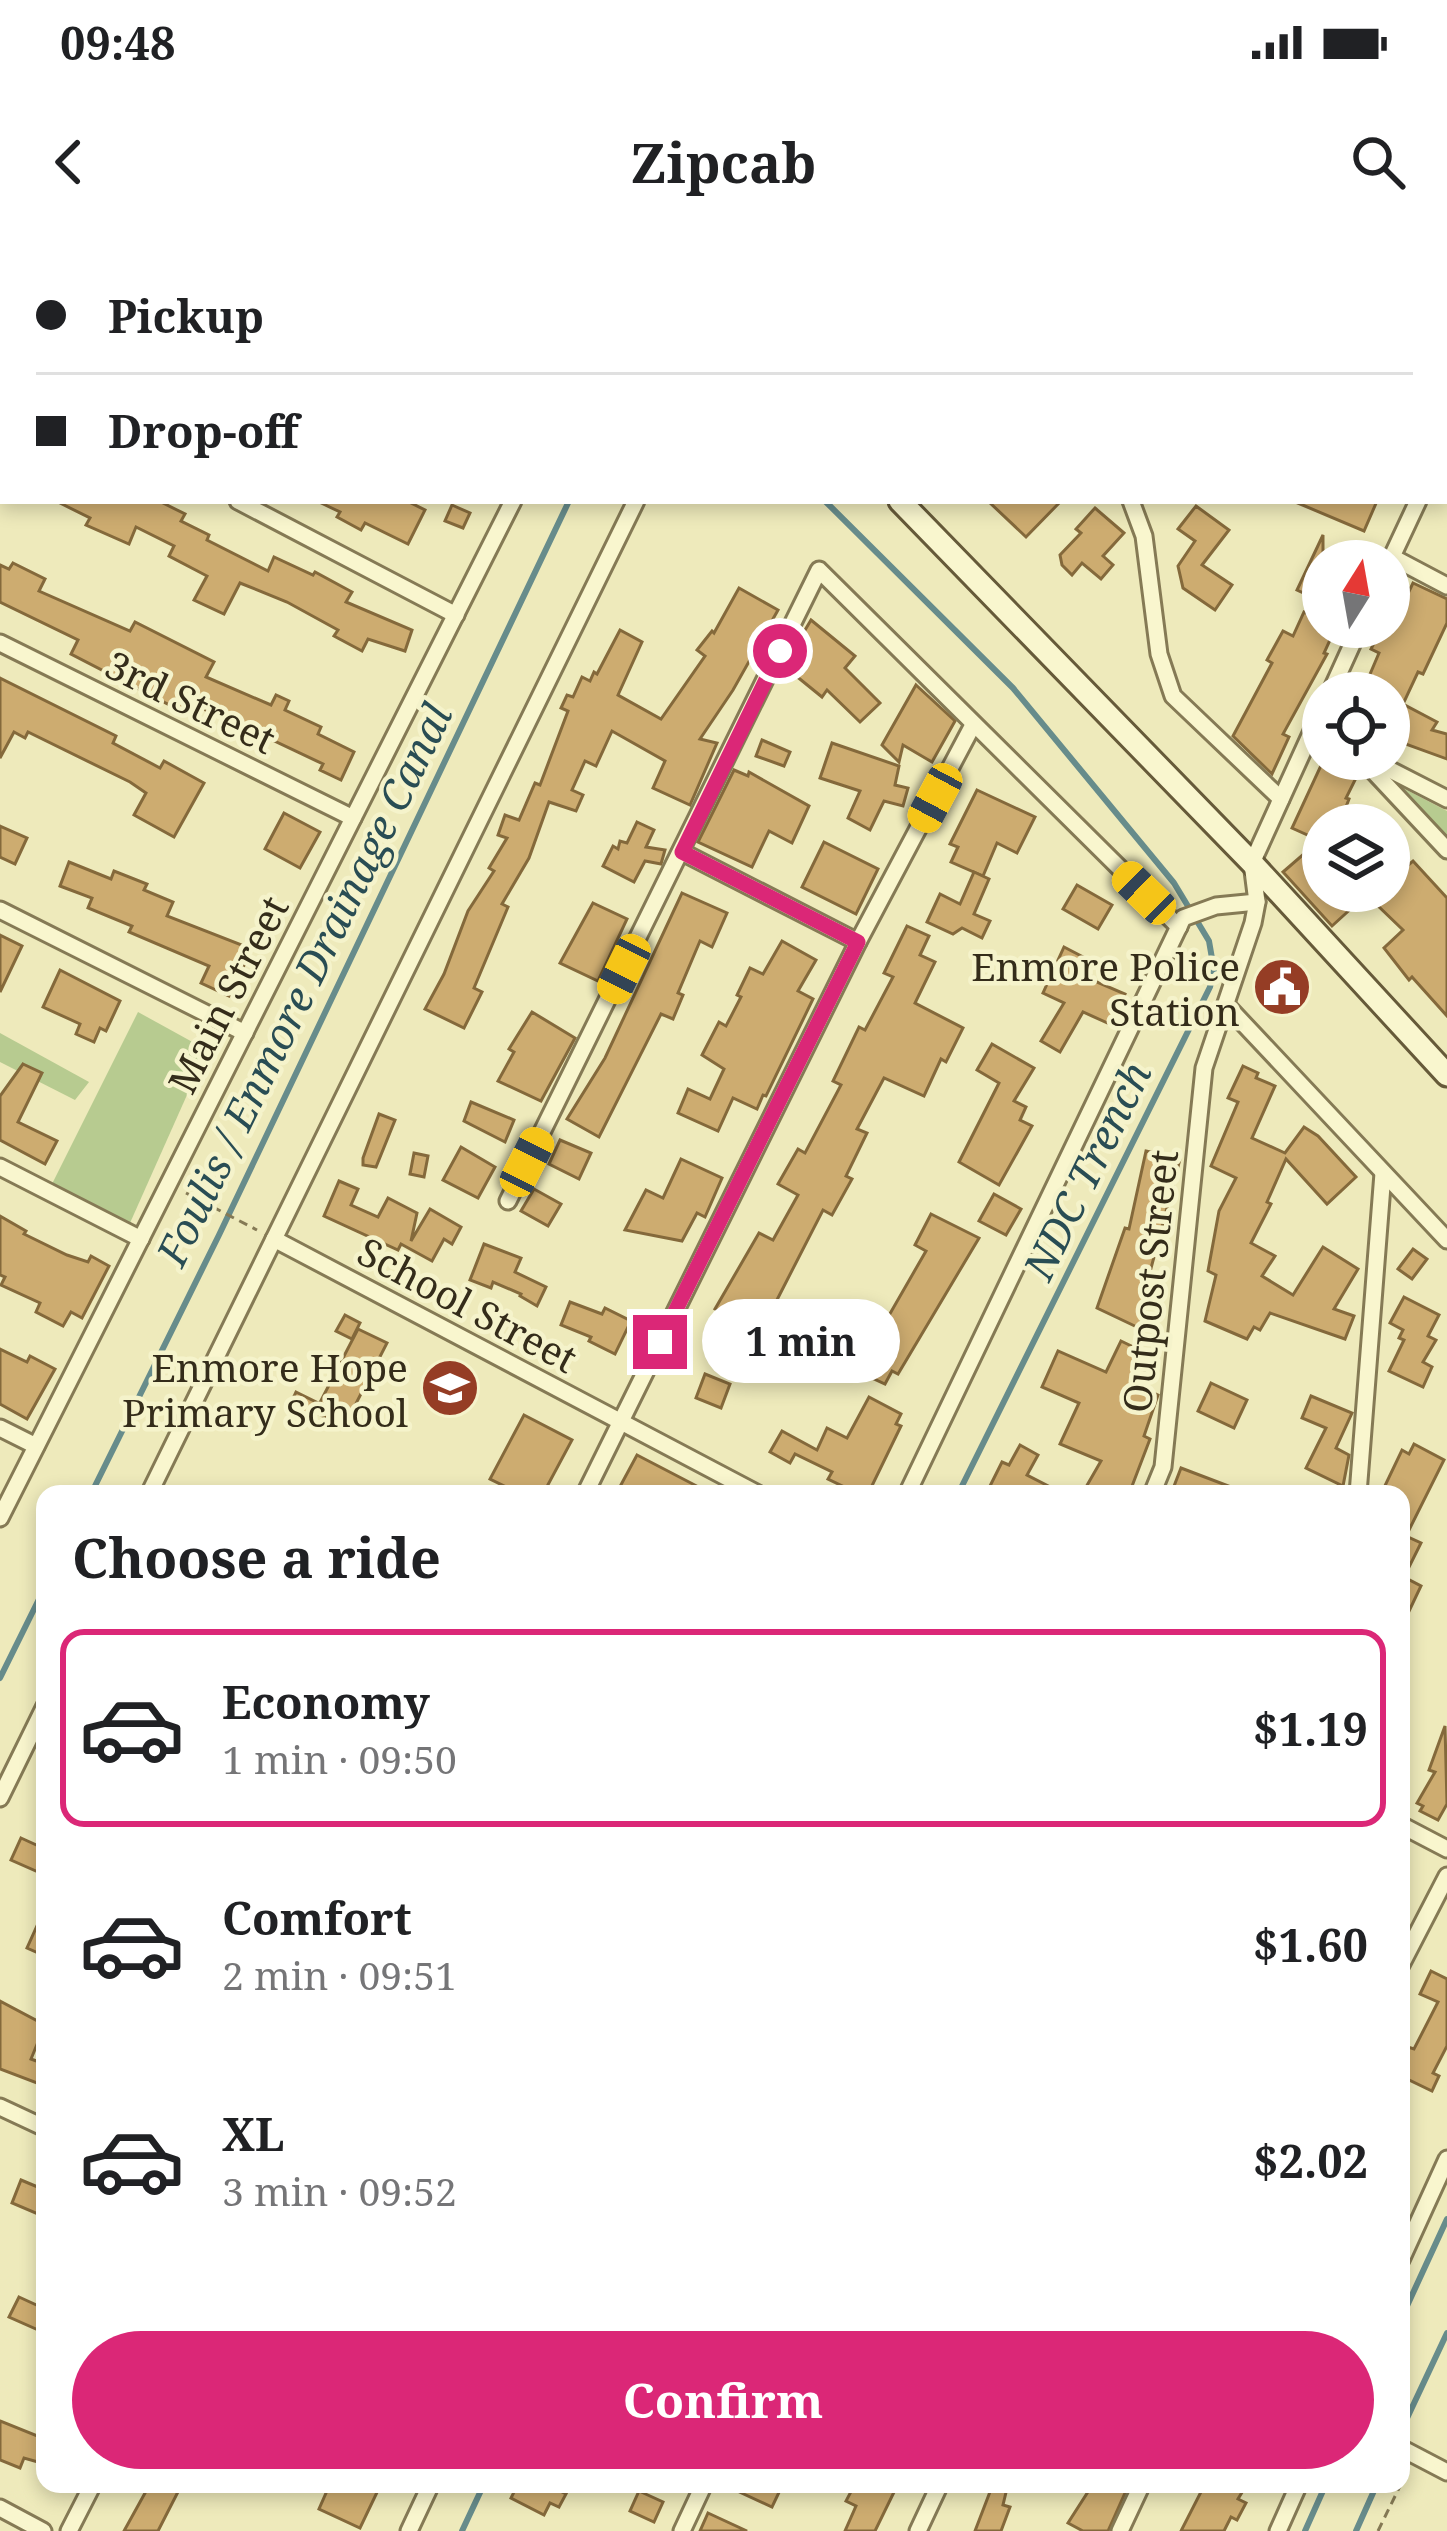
<!DOCTYPE html>
<meta charset="utf-8">
<style>
:root{--surface:#fff;--page:#f6f6f6;--text:#202124;--muted:#757577;--line:#e0e0e0;--accent:#db2777}
body{margin:0;font-family:"Noto Serif",serif;background:var(--page);color:var(--text);height:100vh;display:flex;flex-direction:column;font-size:45px;white-space:nowrap}
*{box-sizing:border-box;margin:0}
p{font-size:39px;color:var(--muted)}
.icon{flex:none;width:66px;height:66px;fill:none;stroke:currentColor;stroke-width:2;stroke-linecap:round;stroke-linejoin:round}
.map{position:relative;flex:1;overflow:hidden}
.panel{position:absolute;left:36px;top:1245px;width:1374px;height:1008px;display:flex;flex-direction:column;background:var(--surface);border-radius:24px;box-shadow:0 6px 18px #0003}
.panel>*{flex:none}
.banner{position:absolute;left:0px;top:0px;width:1449px;height:264px;box-shadow:0 6px 18px #0003;display:grid;align-content:center;height:264px;padding:0 36px;background:var(--surface)}
.needle{width:78px;rotate:11deg}
.controls{position:absolute;left:1302px;top:300px;display:grid;gap:24px}
.controls a{display:grid;place-items:center;width:108px;height:108px;border-radius:50%;background:var(--surface);box-shadow:0 6px 18px #0003;font-size:60px}
.end{position:absolute;width:54px;height:54px;margin:-27px;border:15px solid #db2777;background:#fff;box-shadow:0 0 0 6px #fff}
.from{border-radius:50%}
.bubble{position:absolute;height:84px;border-radius:42px;background:var(--surface);box-shadow:0 6px 18px #0003;font-size:39px;font-weight:700;line-height:84px;text-align:center}
.car{position:absolute;width:36px;height:72px;margin:-36px -18px;border-radius:15px;box-shadow:0 0 9px 3px #0007;background:linear-gradient(#f5c518 24%,#345 0 40%,#f5c518 0 76%,#345 0 86%,#f5c518 0)}
.banner b{display:flex;align-items:center;gap:42px;height:114px;font-size:45px}
.banner b+b{border-top:3px solid var(--line)}
.banner i{width:30px;height:30px;background:var(--text)}
ul{padding:0;list-style:none}
li{display:flex;align-items:center;gap:36px;height:198px;margin:0 24px 18px;padding:0 12px;border:6px solid transparent;border-radius:24px}
li div{flex:1}
li b{display:block;font-size:45px}
li em{font-style:normal;font-weight:700}
li.active{border-color:var(--accent)}
li>.icon{width:108px;height:108px;stroke-width:1.5}
h2{padding:0 36px;font-size:54px;line-height:144px}
.primary-button{display:flex;gap:24px;margin-top:auto;padding:24px 36px}
.primary-button a{flex:1;height:138px;border-radius:72px;background:var(--accent);color:#fff;font-size:48px;font-weight:700;line-height:138px;text-align:center}
.status{display:flex;justify-content:space-between;align-items:center;height:84px;padding:0 60px;background:var(--surface);direction:ltr}
.status svg{height:33px;fill:currentColor}
header{display:flex;justify-content:space-between;align-items:center;height:156px;padding:0 36px;background:var(--surface);font-size:54px;font-weight:700}
.map>svg:first-child{display:block}
.green{fill:#b7cb90}
.lines{fill:none;stroke-linecap:round;stroke-linejoin:round}
.stream{stroke:#678c8b;stroke-width:6}
.building{fill:#cdac70;stroke:#84693b;stroke-width:3}
.minor-casing{stroke:#857a55;stroke-width:21}
.secondary-casing{stroke:#665a39;stroke-width:27}
.path{stroke:#857a55;stroke-width:3;stroke-dasharray:9 6;stroke-linecap:butt}
.minor{stroke:#f9f6ce;stroke-width:15}
.secondary{stroke:#f9f6ce;stroke-width:21}
.route{stroke:#db2777;stroke-width:15}
.labels{text-anchor:middle;dominant-baseline:central;stroke-width:9;stroke-linejoin:round;paint-order:stroke}
.street-label{font-size:39px;fill:#342c1a;stroke:#f5f3cb}
.poi-label{font-size:39px;fill:#342c1a;stroke:#f5f3cb;text-anchor:end}
.water-label{font-size:42px;font-style:italic;fill:#294d54;stroke:#f5f3cb}
</style>
<div class="status"><b>09:48</b><svg viewBox="0 0 49 12"><path d="M0 12V9h3v3zM5 12V6h3v6zM10 12V3h3v9zM15 12V0h3v12zM26 1h20v11H26zM47 4h2v5h-2z"/></svg></div>
<header><svg class="icon" aria-label="back" viewBox="0 0 24 24"><path d="M15 5l-7 7 7 7"/></svg>Zipcab<svg class="icon" aria-label="search" viewBox="0 0 24 24"><circle cx="10" cy="10" r="6"/><path d="M15 15l6 6"/></svg></header>
<div class="map">
<svg width="1447" height="2291" viewBox="0 0 1447 2291">
<rect width="100%" height="100%" fill="#eeeabb"/>
<g class="green">
<polygon points="1401,547 1447,571 1447,596"/>
<polygon points="138,772 207,810 130,983 52,944"/>
<polygon points="0,793 89,842 75,860 0,822"/>
</g>
<g class="lines">
<g class="stream">
<polyline points="695,3 697,0"/>
<polyline points="825,261 1013,448 1174,643 1209,701 1214,730 1210,747 958,1254"/>
<polyline points="91,1254 219,995 569,261"/>
<polyline points="0,1438 45,1347"/>
<polyline points="1401,2079 1447,1979"/>
<polyline points="1401,2191 1447,2093"/>
<polyline points="462,2291 484,2244"/>
<polyline points="1305,2291 1326,2244"/>
<polyline points="1356,2291 1377,2244"/>
</g>
</g>
<g class="building">
<polygon points="56,261 159,261 185,274 181,281 209,295 207,300 268,331 274,317 313,335 315,332 352,352 346,362 412,390 405,411 368,399 362,411 334,396 338,390 287,362 240,343 224,374 194,360 207,336 169,316 174,306 136,287 129,304 86,285 90,278"/>
<polygon points="317,261 407,261 425,270 408,304 365,283 361,290 337,277 340,272"/>
<polygon points="988,261 1061,261 1026,297"/>
<polygon points="1293,261 1377,261 1364,291"/>
<polygon points="452,265 470,273 463,288 445,281"/>
<polygon points="1196,266 1229,290 1202,325 1232,345 1215,370 1183,348 1178,326 1195,301 1178,289"/>
<polygon points="1095,268 1124,293 1103,316 1113,325 1101,339 1082,323 1072,335 1062,325 1060,315 1081,293 1076,289"/>
<polygon points="1323,295 1323,352 1319,360 1297,350"/>
<polygon points="13,323 45,339 39,351 130,391 135,382 214,422 206,437 271,465 276,455 289,461 285,470 321,487 318,494 354,512 341,540 320,530 323,524 270,499 266,506 232,489 234,484 193,464 187,474 71,414 78,400 0,362 0,325 9,329"/>
<polygon points="1413,343 1447,359 1447,383 1423,434 1418,432 1403,464 1437,482 1432,490 1447,494 1447,519 1389,498 1389,453 1362,453 1379,413 1371,409 1382,387 1392,387"/>
<polygon points="739,348 778,370 733,450 700,499 717,503 690,565 653,548 665,521 612,491 596,526 585,521 572,550 583,555 576,571 549,562 529,618 502,664 508,667 474,748 482,752 464,788 425,769 444,734 468,671 494,631 489,628 507,598 498,595 505,575 519,580 535,543 540,545 568,471 561,468 567,455 573,457 582,437 590,441 594,432 597,434 620,390 642,402 618,455 661,479 705,416 697,410 712,391 714,393"/>
<polygon points="1304,372 1323,380 1323,387 1336,387 1324,413 1327,414 1283,494 1289,497 1272,534 1233,496 1272,423 1267,420 1283,391 1293,396"/>
<polygon points="811,380 855,416 845,428 880,463 860,482 827,450 822,457 790,431 800,419 792,412"/>
<polygon points="0,438 116,496 113,503 160,528 164,521 204,543 174,597 134,575 146,553 130,542 28,492 25,498 14,492 0,518"/>
<polygon points="916,445 955,481 932,522 903,505 899,522 882,505"/>
<polygon points="762,500 790,512 784,526 756,516"/>
<polygon points="832,503 899,526 895,545 908,548 903,566 884,561 870,590 848,578 860,551 820,538"/>
<polygon points="1324,519 1358,534 1346,558 1349,559 1346,567 1385,585 1323,585 1323,602 1292,588"/>
<polygon points="734,530 748,536 749,532 809,566 792,603 769,591 752,627 698,602"/>
<polygon points="977,550 1035,577 1017,613 997,603 983,636 951,622 958,607 950,604"/>
<polygon points="284,573 320,592 300,628 265,609"/>
<polygon points="637,582 654,590 646,607 665,610 661,624 645,621 634,642 603,626 613,606 618,609 620,601 627,603"/>
<polygon points="0,586 27,598 15,624 0,617"/>
<polygon points="824,602 878,629 856,674 802,647"/>
<polygon points="1306,612 1323,630 1323,651 1342,651 1355,665 1332,686 1283,632"/>
<polygon points="1413,621 1447,658 1447,776 1412,737 1409,740 1384,708 1403,690 1376,664 1397,641 1394,637"/>
<polygon points="69,622 111,639 114,631 147,644 144,650 173,662 167,676 252,709 229,756 201,743 209,726 129,692 132,686 88,668 92,658 60,646"/>
<polygon points="974,632 989,639 974,674 990,681 982,698 962,688 953,694 927,682 940,654 960,664"/>
<polygon points="1077,645 1112,665 1098,689 1063,669"/>
<polygon points="682,653 727,673 712,707 700,701 678,753 683,755 673,779 661,774 599,897 567,879 605,818"/>
<polygon points="593,663 627,679 598,741 560,723"/>
<polygon points="907,686 929,696 920,715 935,722 915,763 963,788 946,822 941,819 924,856 884,838 857,889 867,893 846,936 852,939 832,975 823,970 760,1093 715,1069 759,993 773,1000 798,955 778,944 798,909 805,913 841,845 833,841 859,787 865,790 893,737 884,733"/>
<polygon points="0,695 22,706 0,752"/>
<polygon points="782,701 816,720 798,751 813,759 766,856 763,855 757,869 733,858 718,891 678,873 688,849 710,859 724,829 702,815 719,782 726,786 741,757 737,755 750,728 763,734"/>
<polygon points="1064,707 1087,719 1092,740 1125,754 1112,785 1083,772 1060,812 1041,801 1064,763 1043,753"/>
<polygon points="1277,727 1303,743 1287,769 1261,752"/>
<polygon points="60,730 120,761 106,791 100,788 94,802 76,794 80,784 43,767"/>
<polygon points="532,772 575,798 541,861 498,841 514,812 509,809"/>
<polygon points="992,804 1034,828 1014,861 1026,867 1020,880 1032,886 999,945 959,922 999,843 977,830"/>
<polygon points="23,824 42,833 18,882 57,901 45,924 0,900 0,856"/>
<polygon points="1243,826 1258,833 1256,838 1275,846 1252,898 1285,913 1304,887 1318,896 1356,937 1327,964 1286,919 1267,962 1271,964 1251,1003 1275,1016 1262,1036 1293,1055 1323,1007 1358,1029 1334,1069 1354,1076 1345,1099 1270,1073 1260,1090 1254,1087 1247,1099 1205,1081 1216,1035 1208,1031 1219,971 1236,938 1211,926 1238,862 1228,858"/>
<polygon points="471,862 514,880 505,902 464,881"/>
<polygon points="379,874 395,880 376,927 363,925 363,918"/>
<polygon points="560,900 591,913 579,939 549,924"/>
<polygon points="461,907 495,927 478,958 443,940"/>
<polygon points="1146,911 1180,919 1150,1032 1157,1034 1139,1088 1097,1068 1125,988 1129,989"/>
<polygon points="414,913 428,916 424,937 410,934"/>
<polygon points="681,919 722,938 705,977 697,973 682,1001 625,990 646,950 663,958"/>
<polygon points="339,941 358,949 351,965 378,977 388,958 417,973 411,1001 430,969 461,987 452,1004 444,999 432,1021 401,1004 398,1010 324,976"/>
<polygon points="534,949 561,964 548,986 521,971"/>
<polygon points="994,954 1021,969 1006,995 979,981"/>
<polygon points="931,974 979,998 898,1134 892,1131 885,1144 857,1131 926,1011 915,1005"/>
<polygon points="0,976 26,991 24,994 67,1015 88,1022 91,1016 109,1026 82,1078 71,1072 63,1086 36,1072 40,1063 1,1045 5,1037 0,1035"/>
<polygon points="484,1004 521,1018 515,1032 546,1047 537,1066 520,1056 521,1054 493,1042 491,1048 470,1040"/>
<polygon points="1413,1009 1427,1019 1412,1039 1398,1029"/>
<polygon points="1404,1057 1439,1075 1428,1096 1436,1100 1423,1122 1432,1127 1423,1147 1389,1131 1404,1100 1399,1098 1403,1090 1390,1083"/>
<polygon points="570,1062 602,1074 605,1068 631,1081 615,1114 589,1101 591,1097 561,1085"/>
<polygon points="345,1075 360,1083 352,1099 336,1091"/>
<polygon points="358,1089 387,1103 344,1187 315,1172"/>
<polygon points="1121,1101 1152,1116 1138,1146 1158,1155 1144,1196 1150,1199 1129,1254 1082,1254 1101,1221 1060,1204 1079,1163 1042,1147 1058,1111 1106,1132"/>
<polygon points="0,1109 27,1122 30,1116 55,1129 27,1179 0,1164"/>
<polygon points="435,1127 470,1147 460,1163 426,1142"/>
<polygon points="705,1134 730,1144 721,1168 696,1158"/>
<polygon points="1211,1143 1247,1160 1234,1188 1198,1171"/>
<polygon points="296,1152 318,1163 311,1176 290,1165"/>
<polygon points="1311,1156 1352,1173 1336,1208 1349,1215 1343,1246 1306,1228 1326,1188 1302,1178"/>
<polygon points="869,1157 901,1174 896,1184 901,1186 868,1254 859,1254 828,1239 832,1232 795,1214 790,1223 770,1212 782,1191 817,1210 827,1188 847,1198"/>
<polygon points="524,1175 572,1200 543,1254 502,1254 506,1247 490,1239"/>
<polygon points="1414,1204 1444,1220 1406,1296 1421,1303 1404,1337 1421,1346 1401,1388 1401,1254 1381,1254 1402,1210 1409,1214"/>
<polygon points="1020,1205 1038,1215 1027,1235 1064,1254 986,1254 1002,1222 1009,1225"/>
<polygon points="637,1215 712,1254 616,1254"/>
<polygon points="1181,1228 1247,1253 1247,1254 1171,1254"/>
<polygon points="1445,1486 1447,1564 1438,1580 1420,1571 1423,1566 1417,1563 1435,1532 1429,1530"/>
<polygon points="21,1598 45,1609 45,1635 11,1620"/>
<polygon points="45,1668 45,1716 27,1708"/>
<polygon points="1431,1731 1447,1739 1447,1806 1433,1833 1439,1836 1432,1851 1401,1836 1401,1822 1408,1807 1414,1809 1438,1762 1420,1754"/>
<polygon points="0,1761 45,1785 31,1819 42,1823 37,1843 0,1829"/>
<polygon points="21,1940 45,1950 45,1977 12,1963"/>
<polygon points="19,2057 45,2069 45,2093 9,2077"/>
<polygon points="0,2181 45,2199 45,2224 24,2218 20,2228 0,2220"/>
<polygon points="150,2244 182,2244 158,2291 124,2291"/>
<polygon points="330,2244 381,2244 360,2288 319,2269"/>
<polygon points="518,2244 546,2244 566,2254 559,2267 550,2263 544,2275 511,2258"/>
<polygon points="722,2244 783,2244 772,2267"/>
<polygon points="855,2244 898,2244 875,2291 845,2291 856,2266 846,2261"/>
<polygon points="993,2244 1008,2244 1003,2265 1010,2267 1001,2291 975,2291"/>
<polygon points="1093,2244 1129,2244 1108,2291 1083,2291 1068,2283"/>
<polygon points="1205,2244 1235,2244 1244,2249 1238,2259 1246,2263 1237,2280 1231,2277 1224,2291 1181,2291"/>
<polygon points="639,2251 663,2262 654,2282 630,2271"/>
<polygon points="708,2273 747,2291 700,2291"/>
</g>
<g class="lines">
<g class="minor-casing">
<g id="minor">
<polyline points="232,0 238,3"/>
<polyline points="929,0 934,3"/>
<polyline points="54,3 55,0"/>
<polyline points="643,3 645,0"/>
<polyline points="772,3 774,0"/>
<polyline points="891,3 894,0"/>
<polyline points="0,110 3,104"/>
<polyline points="0,137 3,138"/>
<polyline points="1446,199 1447,197"/>
<polyline points="238,261 456,375"/>
<polyline points="1131,261 1144,296 1159,414 1173,456 1281,559"/>
<polyline points="1392,317 1447,346"/>
<polyline points="1389,323 1418,261"/>
<polyline points="0,403 353,578"/>
<polyline points="1330,453 1360,387"/>
<polyline points="1362,519 1447,610"/>
<polyline points="1369,519 1447,559"/>
<polyline points="682,612 858,702"/>
<polyline points="0,670 245,793"/>
<polyline points="1226,765 1447,1000"/>
<polyline points="0,927 141,999"/>
<polyline points="508,961 819,330 1179,687"/>
<polyline points="274,999 758,1254"/>
<polyline points="0,1188 36,1206"/>
<polyline points="149,1254 636,261"/>
<polyline points="585,1254 858,702 973,485"/>
<polyline points="907,1254 1183,678 1216,666 1257,662"/>
<polyline points="1152,1254 1163,1227 1204,828 1253,683 1257,662 1252,623 1323,467"/>
<polyline points="1358,1254 1383,933"/>
<polyline points="0,1278 513,261"/>
<polyline points="0,1558 45,1466"/>
<polyline points="1401,1585 1447,1609"/>
<polyline points="1401,1725 1447,1636"/>
<polyline points="0,1867 45,1888"/>
<polyline points="1401,2020 1447,1919"/>
<polyline points="1401,2208 1447,2232"/>
<polyline points="0,2268 43,2291"/>
<polyline points="69,2291 93,2244"/>
<polyline points="409,2291 431,2244"/>
<polyline points="682,2291 704,2244"/>
<polyline points="918,2291 940,2244"/>
<polyline points="1120,2291 1142,2244"/>
<polyline points="1278,2291 1299,2244"/>
</g>
</g>
<g class="secondary-casing">
<g id="secondary">
<polyline points="662,0 665,3"/>
<polyline points="900,261 1252,623 1447,835"/>
</g>
</g>
<g class="path">
<polyline points="186,953 257,990"/>
<polyline points="1378,2291 1401,2244"/>
</g>
<use href="#minor" class="minor"/>
<use href="#secondary" class="secondary"/>
</g>
<g class="lines">
<polyline class="route" points="660,1102 858,702 682,612 780,411"/>
</g>
<defs>
<g id="civic-disc" transform="scale(3)"><circle r="9.5" fill="#953d25" stroke="#f5f3cb"/><path d="M-.6-6.5H3V-4.5H.6V-3L4-1V1h2V6H-6V1h2V-1L-.6-3ZM-1.2 2.5V6h2.4V2.5Z" fill="#fff"/></g>
<g id="school-disc" transform="scale(3)"><circle r="9.5" fill="#953d25" stroke="#f5f3cb"/><path d="M0-5L7-2L0 1L-7-2ZM-4 1L0 2.5L4 1V4Q0 6-4 4Z" fill="#fff"/></g>
</defs>
<g fill-rule="evenodd">
<use href="#civic-disc" x="1282" y="747"/>
<use href="#school-disc" x="450" y="1148"/>
</g>
<g class="labels">
<g class="street-label">
<text transform="translate(191 461) rotate(26)">3rd Street</text>
<text transform="translate(227 754) rotate(-63)">Main Street</text>
<text transform="translate(1149 1041) rotate(-84)">Outpost Street</text>
<text transform="translate(468 1064) rotate(28)">School Street</text>
</g>
<g class="poi-label">
<text x="1240" y="725">Enmore Police<tspan x="1240" dy="45">Station</tspan></text>
<text x="408" y="1126">Enmore Hope<tspan x="408" dy="45">Primary School</tspan></text>
</g>
<g class="water-label">
<text transform="translate(303 744) rotate(-64)">Foulis / Enmore Drainage Canal</text>
<text transform="translate(1086 930) rotate(-64)">NDC Trench</text>
</g>
</g>
</svg>
<div class="controls">
<a><svg class="needle" viewBox="-14 -14 28 28"><path d="M0-13l5 13h-10z" fill="#e53935"/><path d="M0 13l5-13h-10z" fill="#757577"/></svg></a>
<a><svg class="icon" aria-label="locate" viewBox="0 0 24 24"><circle cx="12" cy="12" r="6"/><path d="M12 2v4M12 18v4M2 12h4M18 12h4"/></svg></a>
<a><svg class="icon" aria-label="layers" viewBox="0 0 24 24"><path d="M12 4l9 5-9 5-9-5zM3 14l9 5 9-5"/></svg></a>
</div>
<i class="end from" style="left:780px;top:411px"></i>
<i class="end" style="left:660px;top:1102px"></i>
<div class="bubble" style="left:702px;top:1059px;width:198px">1 min</div>
<i class="car" style="left:935px;top:558px;rotate:208deg"></i>
<i class="car" style="left:1144px;top:653px;rotate:314deg"></i>
<i class="car" style="left:624px;top:729px;rotate:206deg"></i>
<i class="car" style="left:527px;top:922px;rotate:27deg"></i>
<div class="banner">
<b><i class="from"></i>Pickup</b>
<b><i></i>Drop-off</b>
</div>
<section class="panel">
<h2>Choose a ride</h2>
<ul>
<li class="active"><svg class="icon" aria-label="car" viewBox="0 0 24 24"><path d="M5 17H2v-5l4-1 3-4h7l3 4 3 1v5h-3M9 17h6M6 11h13"/><circle cx="7" cy="17" r="2"/><circle cx="17" cy="17" r="2"/></svg><div><b>Economy</b><p>1 min · 09:50</p></div><em>$1.19</em></li>
<li><svg class="icon" aria-label="car" viewBox="0 0 24 24"><path d="M5 17H2v-5l4-1 3-4h7l3 4 3 1v5h-3M9 17h6M6 11h13"/><circle cx="7" cy="17" r="2"/><circle cx="17" cy="17" r="2"/></svg><div><b>Comfort</b><p>2 min · 09:51</p></div><em>$1.60</em></li>
<li><svg class="icon" aria-label="car" viewBox="0 0 24 24"><path d="M5 17H2v-5l4-1 3-4h7l3 4 3 1v5h-3M9 17h6M6 11h13"/><circle cx="7" cy="17" r="2"/><circle cx="17" cy="17" r="2"/></svg><div><b>XL</b><p>3 min · 09:52</p></div><em>$2.02</em></li>
</ul>
<div class="primary-button"><a>Confirm</a></div>
</section>
</div>
